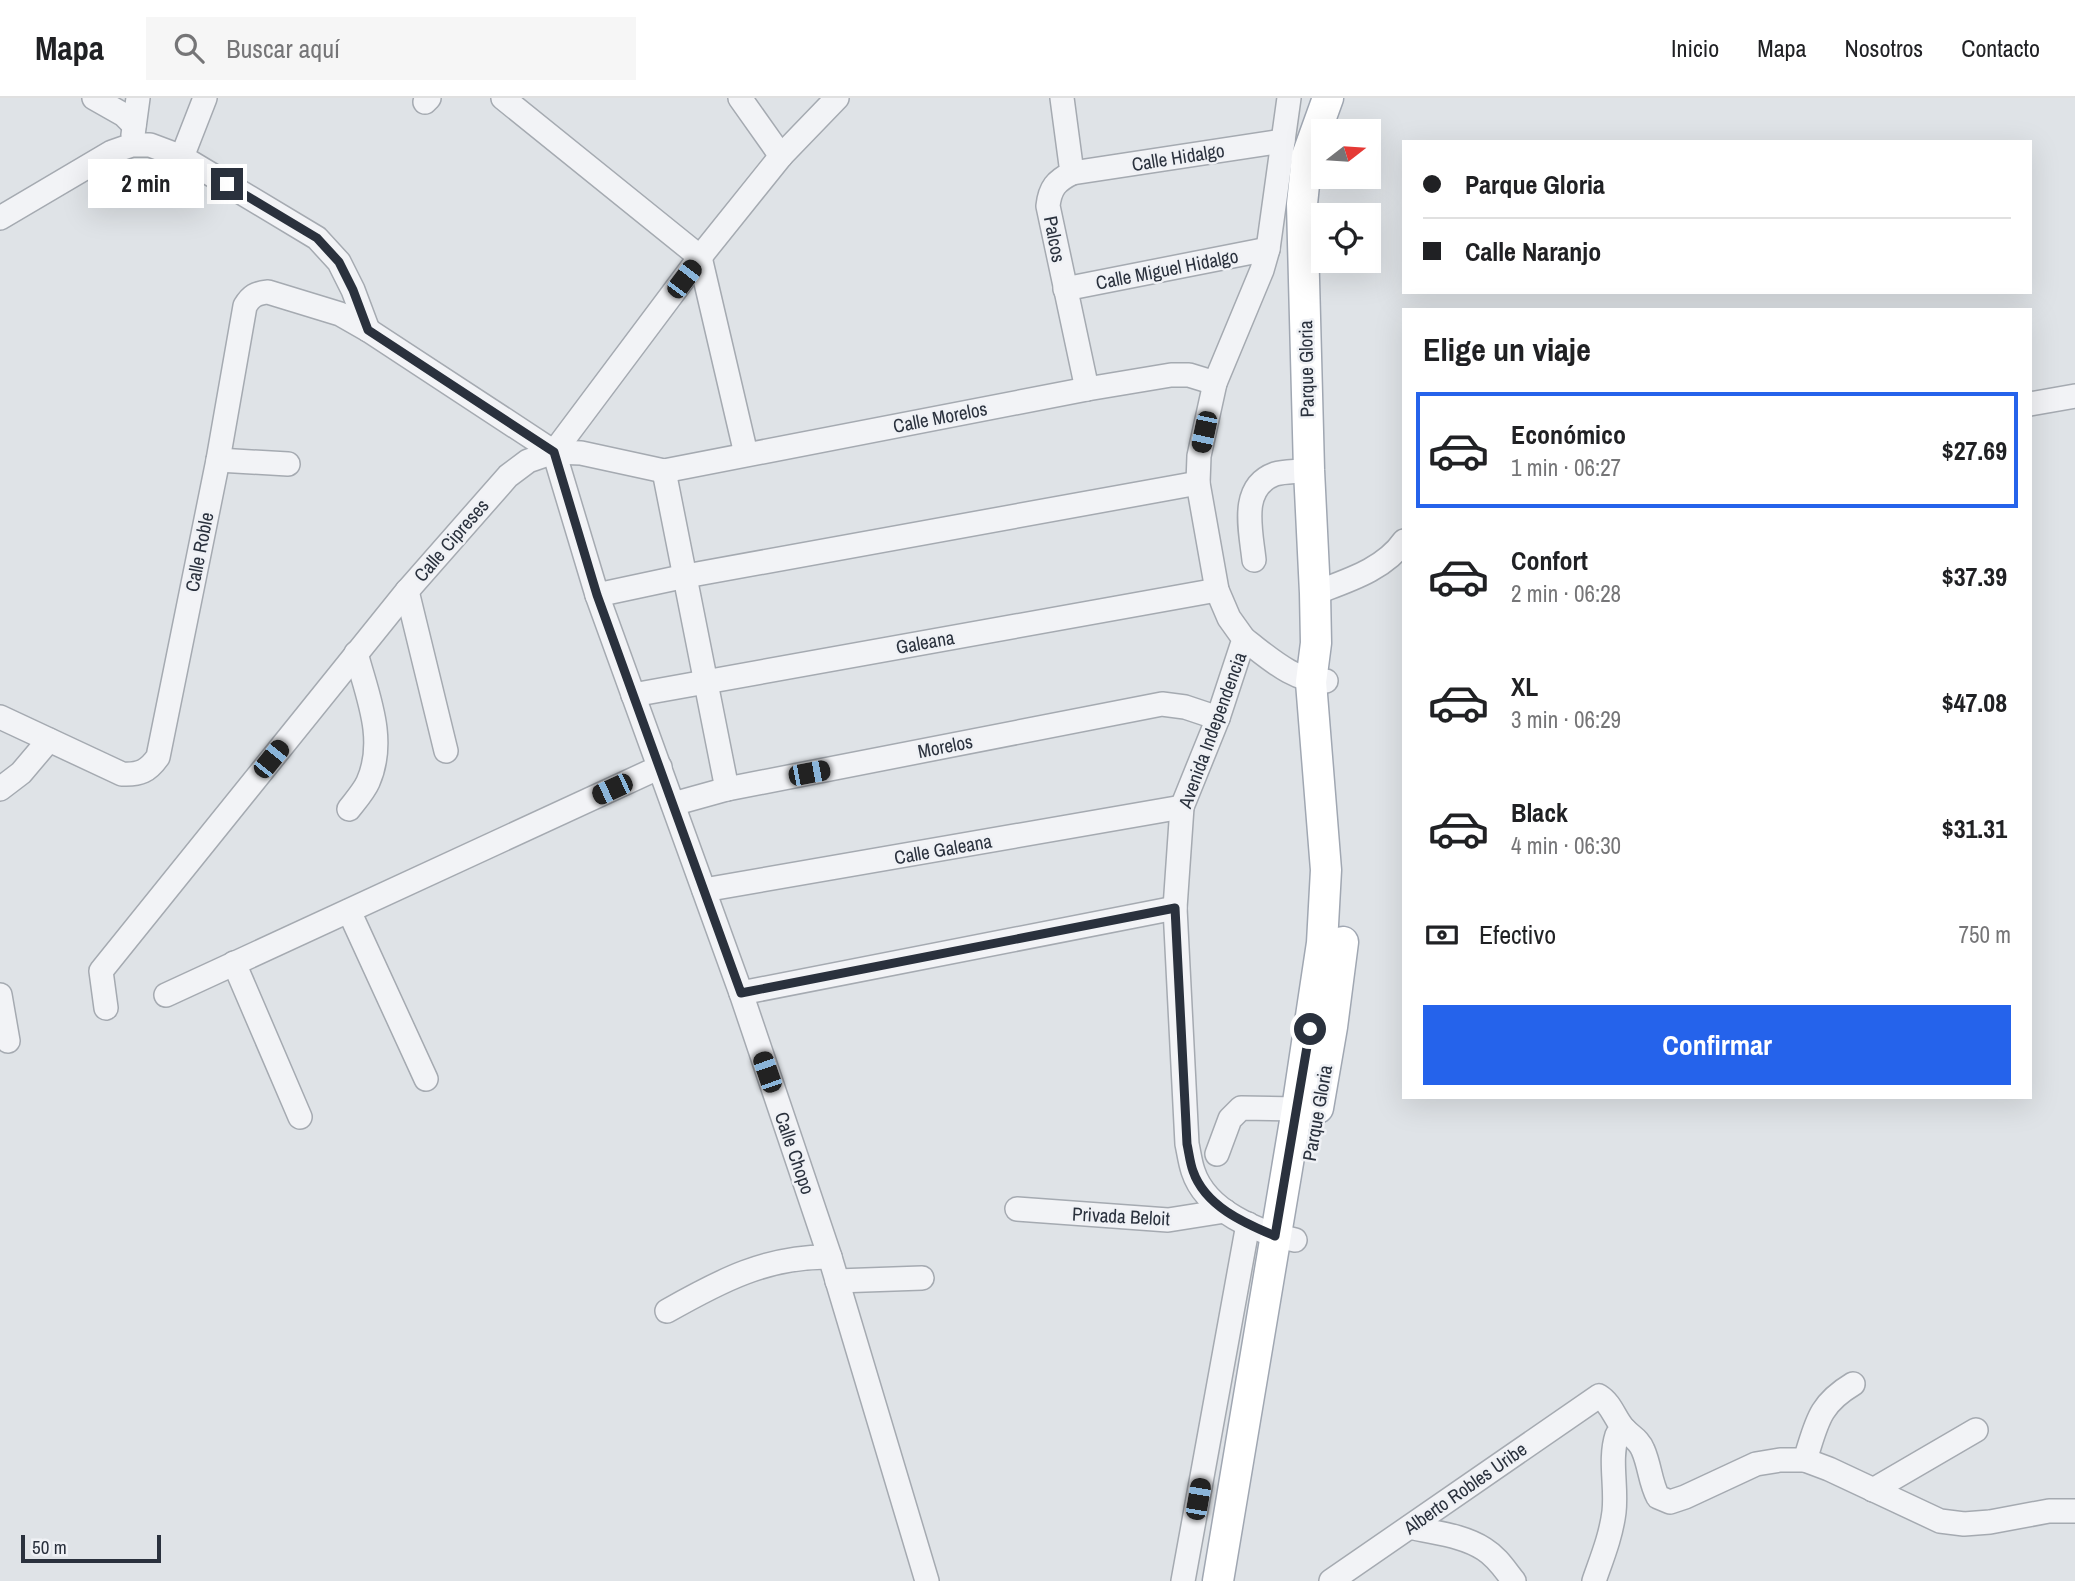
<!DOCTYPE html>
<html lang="es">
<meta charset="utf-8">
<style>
:root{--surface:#fff;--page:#f6f6f6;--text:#202124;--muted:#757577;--line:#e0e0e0;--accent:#2563eb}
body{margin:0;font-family:"Archivo Narrow",sans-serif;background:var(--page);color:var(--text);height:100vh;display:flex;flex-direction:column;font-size:26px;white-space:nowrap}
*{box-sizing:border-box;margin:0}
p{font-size:23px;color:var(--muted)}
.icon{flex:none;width:38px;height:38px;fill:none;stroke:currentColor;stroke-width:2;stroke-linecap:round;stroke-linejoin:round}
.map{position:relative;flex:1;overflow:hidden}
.sheet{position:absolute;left:1402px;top:210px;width:630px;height:791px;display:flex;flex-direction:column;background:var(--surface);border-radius:0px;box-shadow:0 7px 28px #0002}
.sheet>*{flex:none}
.top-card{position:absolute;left:1402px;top:42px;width:630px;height:154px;border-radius:0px;box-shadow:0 7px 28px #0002;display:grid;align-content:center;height:154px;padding:0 21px;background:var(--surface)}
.needle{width:46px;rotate:73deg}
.buttons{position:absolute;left:1311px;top:21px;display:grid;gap:14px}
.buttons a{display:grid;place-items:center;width:70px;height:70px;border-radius:0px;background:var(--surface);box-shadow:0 7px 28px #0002;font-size:35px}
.scale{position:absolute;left:21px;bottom:18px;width:140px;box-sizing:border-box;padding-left:7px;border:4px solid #2a313d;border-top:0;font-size:19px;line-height:24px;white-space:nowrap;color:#2a313d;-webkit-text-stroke:5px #eff1f5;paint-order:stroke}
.end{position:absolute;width:32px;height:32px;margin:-16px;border:9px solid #2a313d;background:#fff;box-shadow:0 0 0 4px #fff}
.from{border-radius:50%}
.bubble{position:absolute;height:49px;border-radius:0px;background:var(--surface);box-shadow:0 7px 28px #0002;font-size:23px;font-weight:700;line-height:49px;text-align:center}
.car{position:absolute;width:21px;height:42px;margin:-21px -10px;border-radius:9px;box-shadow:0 0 5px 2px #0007;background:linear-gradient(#222 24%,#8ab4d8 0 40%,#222 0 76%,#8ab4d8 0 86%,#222 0)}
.top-card b{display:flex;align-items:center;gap:24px;height:66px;font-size:26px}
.top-card b+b{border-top:2px solid var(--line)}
.top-card i{width:18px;height:18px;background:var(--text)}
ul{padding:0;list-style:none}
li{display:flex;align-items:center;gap:21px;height:116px;margin:0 14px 10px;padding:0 7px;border:4px solid transparent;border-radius:0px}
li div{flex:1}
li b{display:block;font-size:26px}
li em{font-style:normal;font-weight:700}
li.active{border-color:var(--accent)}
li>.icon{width:63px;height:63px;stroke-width:1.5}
h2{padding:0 21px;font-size:32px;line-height:84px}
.pay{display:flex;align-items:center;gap:18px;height:77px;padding:0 21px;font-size:26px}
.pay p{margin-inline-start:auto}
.button{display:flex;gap:14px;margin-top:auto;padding:14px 21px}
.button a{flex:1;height:80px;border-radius:0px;background:var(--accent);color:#fff;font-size:28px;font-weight:700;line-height:80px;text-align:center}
header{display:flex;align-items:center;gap:42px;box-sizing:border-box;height:98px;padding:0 35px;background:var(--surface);border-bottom:2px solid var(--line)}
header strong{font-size:33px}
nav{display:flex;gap:38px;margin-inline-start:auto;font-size:24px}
.search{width:490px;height:63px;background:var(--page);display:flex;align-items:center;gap:18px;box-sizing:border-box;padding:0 24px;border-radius:0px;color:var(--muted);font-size:26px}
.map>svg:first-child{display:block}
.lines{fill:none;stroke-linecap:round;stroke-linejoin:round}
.minor-casing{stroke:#a5aab1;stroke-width:26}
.major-casing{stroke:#a0a7b2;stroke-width:33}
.minor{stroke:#f2f3f6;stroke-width:23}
.major{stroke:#fff;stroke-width:30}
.route{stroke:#2a313d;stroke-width:9}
.labels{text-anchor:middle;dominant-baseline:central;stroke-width:5;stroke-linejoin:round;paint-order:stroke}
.street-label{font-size:19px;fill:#2a313d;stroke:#eff1f5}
</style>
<header>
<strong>Mapa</strong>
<div class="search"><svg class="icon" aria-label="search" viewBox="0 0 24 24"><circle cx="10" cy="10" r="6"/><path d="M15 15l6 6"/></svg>Buscar aquí</div>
<nav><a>Inicio</a><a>Mapa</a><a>Nosotros</a><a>Contacto</a></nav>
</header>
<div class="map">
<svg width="2075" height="1483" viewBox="0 0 2075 1483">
<rect width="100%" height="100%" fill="#dfe3e7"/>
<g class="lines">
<g class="minor-casing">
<g id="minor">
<polyline points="94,0 124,17 134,27"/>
<polyline points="503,0 700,159 746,356"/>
<polyline points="740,0 781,58"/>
<path d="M1062,0L1072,75C1056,83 1050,90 1048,108L1087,291"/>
<path d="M1289,0L1268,151L1262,172L1215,285L1199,358L1198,385L1217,492L1229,520L1244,541L1218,620L1182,709L1175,810L1187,1046C1189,1055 1190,1064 1193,1073C1206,1113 1257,1134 1295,1142"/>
<polyline points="425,4 429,0"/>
<polyline points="133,37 138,0"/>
<polyline points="182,59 205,0"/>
<polyline points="1072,75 1283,43"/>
<polyline points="0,120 112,54 132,47 150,47 182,59 317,140 339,164 353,192 368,232"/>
<polyline points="1065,191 1268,151"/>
<polyline points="2030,306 2075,298"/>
<polyline points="554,354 597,497 741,895 830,1159 927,1483"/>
<polyline points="554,354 581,355 664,373 1087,291 1171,277 1189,277 1215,285"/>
<polyline points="218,362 288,366"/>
<polyline points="664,373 727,691"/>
<path d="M1254,462C1251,433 1239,389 1275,376C1285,373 1298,374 1309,372"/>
<polyline points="407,493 446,653"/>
<path d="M1315,495C1346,483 1384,472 1404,443"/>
<polyline points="597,497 686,478 1198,385"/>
<path d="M1244,541C1268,559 1295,585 1326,583"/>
<polyline points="633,597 1217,492"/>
<path d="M0,619L122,676C140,677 148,673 158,659L218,362L245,208C251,198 256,195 268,194L340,216L368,232L554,354"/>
<polyline points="0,691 21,675 49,642"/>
<polyline points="673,706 727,691 1162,606 1185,609 1218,620"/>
<path d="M349,711C356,702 364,693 368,684C387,641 367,597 356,555"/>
<polyline points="704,792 1182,709"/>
<polyline points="349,813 426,981"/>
<polyline points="234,865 300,1019"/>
<polyline points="741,895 1175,810"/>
<polyline points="0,897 8,943"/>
<polyline points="166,897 660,669"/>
<polyline points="106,910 101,873 407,493 508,378 528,363 554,354 700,159 781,58 837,0"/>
<polyline points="1217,1056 1230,1021 1241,1010 1297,1011"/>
<polyline points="1017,1111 1168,1122 1225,1113"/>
<polyline points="837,1183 922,1180"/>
<path d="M667,1213C720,1183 767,1158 830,1159"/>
<path d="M1805,1362C1817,1325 1818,1307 1853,1286"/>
<polyline points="1873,1392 1976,1332"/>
<path d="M1410,1429C1434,1435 1463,1437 1484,1451C1497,1459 1505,1472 1514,1483"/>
<polyline points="1183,1483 1248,1126"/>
<path d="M1331,1483L1599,1298C1612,1306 1615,1322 1625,1332C1632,1339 1639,1342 1643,1352C1650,1368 1650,1384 1658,1399L1670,1404L1685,1399L1756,1366L1780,1362H1805L1829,1371L1940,1423L1964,1426L1990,1424L2049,1413H2075"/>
<path d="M1594,1483C1602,1460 1611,1438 1614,1414C1617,1388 1609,1362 1617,1337L1625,1332"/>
</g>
</g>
<g class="major-casing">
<g id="major">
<polyline points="1318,1010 1332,929 1343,844"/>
<polyline points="1218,1483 1297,1011 1322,845 1326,772 1311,584 1316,545 1315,495 1309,372 1302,106 1307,58 1328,0"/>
</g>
</g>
<use href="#minor" class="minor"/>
<use href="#major" class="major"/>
</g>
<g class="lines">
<path class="route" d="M227,86L317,140L339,164L353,192L368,232L554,354L597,497L741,895L1175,810L1187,1046C1189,1055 1190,1065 1193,1073C1205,1108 1244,1125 1275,1138L1310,931"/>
</g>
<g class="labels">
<g class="street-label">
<text transform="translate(1178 59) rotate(-9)">Calle Hidalgo</text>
<text transform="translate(1055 141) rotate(79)">Palcos</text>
<text transform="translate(1167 171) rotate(-11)">Calle Miguel Hidalgo</text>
<text transform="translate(1306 271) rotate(-91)">Parque Gloria</text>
<text transform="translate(940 319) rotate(-11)">Calle Morelos</text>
<text transform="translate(451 442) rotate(-49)">Calle Cipreses</text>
<text transform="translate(199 454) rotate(-79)">Calle Roble</text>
<text transform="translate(925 544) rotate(-10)">Galeana</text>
<text transform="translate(1212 632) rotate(-70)">Avenida Independencia</text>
<text transform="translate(945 648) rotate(-11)">Morelos</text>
<text transform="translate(943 751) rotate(-10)">Calle Galeana</text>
<text transform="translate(1317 1015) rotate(-80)">Parque Gloria</text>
<text transform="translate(795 1055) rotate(71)">Calle Chopo</text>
<text transform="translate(1121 1118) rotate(3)">Privada Beloit</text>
<text transform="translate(1465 1390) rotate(-35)">Alberto Robles Uribe</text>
</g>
</g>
</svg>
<div class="buttons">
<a><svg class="needle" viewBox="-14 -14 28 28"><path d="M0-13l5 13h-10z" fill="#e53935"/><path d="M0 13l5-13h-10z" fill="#757577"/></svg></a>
<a><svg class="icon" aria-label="locate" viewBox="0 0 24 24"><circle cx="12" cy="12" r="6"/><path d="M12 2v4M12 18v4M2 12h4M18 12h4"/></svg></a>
</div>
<div class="scale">50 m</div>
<i class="end from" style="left:1310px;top:931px"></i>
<i class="end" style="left:227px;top:86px"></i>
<div class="bubble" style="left:88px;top:61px;width:116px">2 min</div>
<i class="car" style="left:684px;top:181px;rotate:37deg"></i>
<i class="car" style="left:1204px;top:334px;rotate:192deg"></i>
<i class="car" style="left:271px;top:661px;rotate:39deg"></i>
<i class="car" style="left:809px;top:675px;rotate:79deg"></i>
<i class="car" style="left:612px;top:691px;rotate:245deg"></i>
<i class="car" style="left:767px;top:974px;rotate:341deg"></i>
<i class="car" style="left:1198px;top:1401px;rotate:10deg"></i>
<div class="top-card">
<b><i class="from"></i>Parque Gloria</b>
<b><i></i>Calle Naranjo</b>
</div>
<section class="sheet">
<h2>Elige un viaje</h2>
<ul>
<li class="active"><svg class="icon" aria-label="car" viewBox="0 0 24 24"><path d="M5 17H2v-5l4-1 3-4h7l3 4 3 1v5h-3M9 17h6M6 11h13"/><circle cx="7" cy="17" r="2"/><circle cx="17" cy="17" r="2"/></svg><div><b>Económico</b><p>1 min · 06:27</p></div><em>$27.69</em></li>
<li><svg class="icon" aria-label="car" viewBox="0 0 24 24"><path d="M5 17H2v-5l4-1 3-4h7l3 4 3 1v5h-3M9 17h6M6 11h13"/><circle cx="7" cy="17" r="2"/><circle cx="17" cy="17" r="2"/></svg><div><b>Confort</b><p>2 min · 06:28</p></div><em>$37.39</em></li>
<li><svg class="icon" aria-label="car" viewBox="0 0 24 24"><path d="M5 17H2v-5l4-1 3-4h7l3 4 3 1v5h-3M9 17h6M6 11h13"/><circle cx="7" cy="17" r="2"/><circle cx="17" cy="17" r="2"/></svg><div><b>XL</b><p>3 min · 06:29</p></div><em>$47.08</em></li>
<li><svg class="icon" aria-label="car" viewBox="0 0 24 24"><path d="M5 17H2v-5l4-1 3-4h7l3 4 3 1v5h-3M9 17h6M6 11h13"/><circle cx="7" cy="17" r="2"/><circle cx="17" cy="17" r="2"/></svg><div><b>Black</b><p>4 min · 06:30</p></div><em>$31.31</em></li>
</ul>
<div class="pay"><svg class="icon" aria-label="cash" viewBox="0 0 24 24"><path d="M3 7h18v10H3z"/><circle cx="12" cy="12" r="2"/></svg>Efectivo<p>750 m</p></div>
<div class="button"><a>Confirmar</a></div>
</section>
</div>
